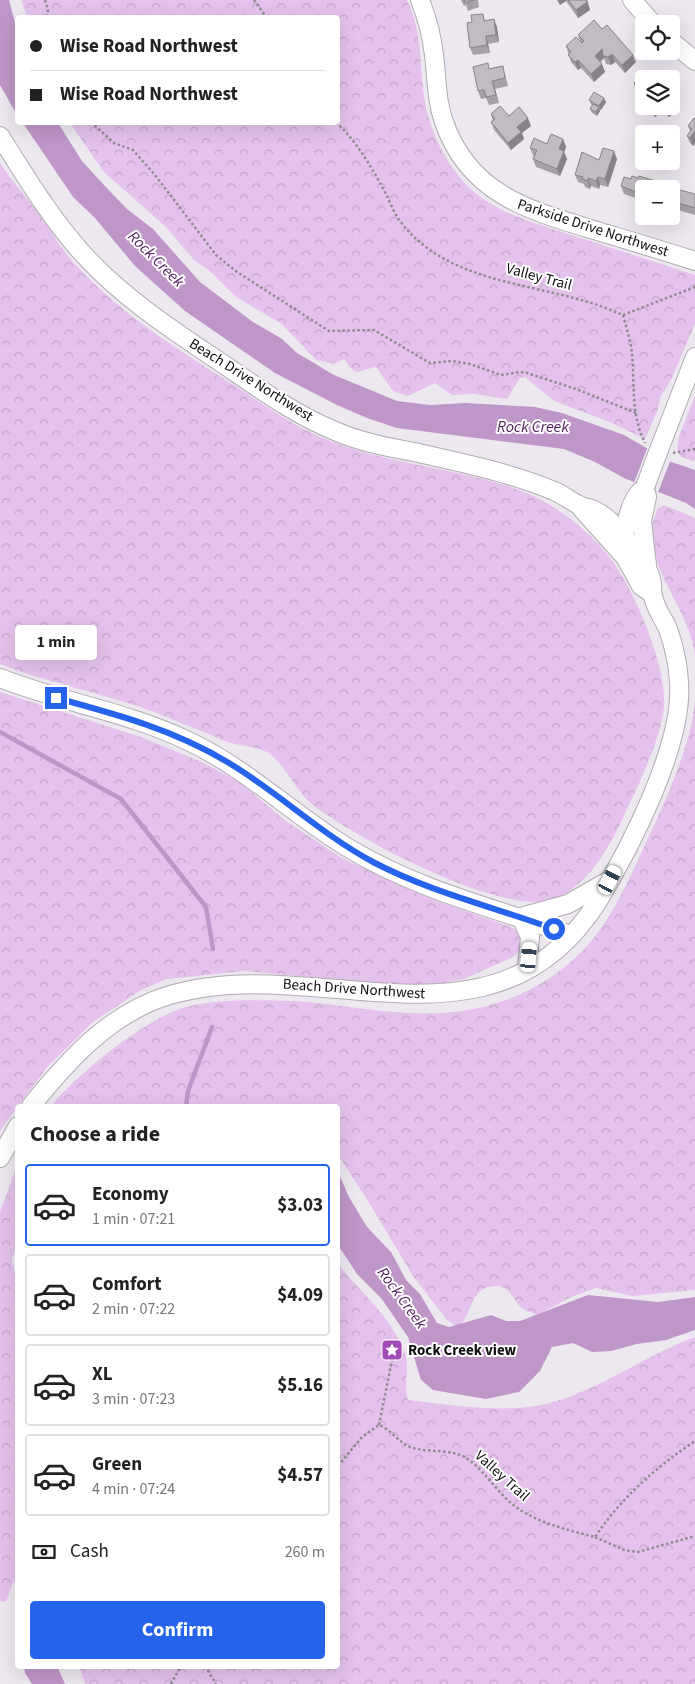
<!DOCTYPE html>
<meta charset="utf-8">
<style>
:root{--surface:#fff;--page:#f2f2f2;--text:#222;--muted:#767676;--line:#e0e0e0;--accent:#2563eb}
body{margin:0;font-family:"Source Sans 3",sans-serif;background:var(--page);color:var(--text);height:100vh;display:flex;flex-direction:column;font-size:19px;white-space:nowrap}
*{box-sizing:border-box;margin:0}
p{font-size:16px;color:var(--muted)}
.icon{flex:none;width:28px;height:28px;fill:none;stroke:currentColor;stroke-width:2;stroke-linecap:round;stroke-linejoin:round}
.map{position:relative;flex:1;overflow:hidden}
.details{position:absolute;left:15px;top:1104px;width:325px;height:565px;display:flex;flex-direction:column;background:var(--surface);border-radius:5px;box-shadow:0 5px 20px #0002}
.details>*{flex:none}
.hud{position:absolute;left:15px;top:15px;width:325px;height:110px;border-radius:5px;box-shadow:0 5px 20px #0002;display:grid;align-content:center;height:110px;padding:0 15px;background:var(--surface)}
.fabs{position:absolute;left:635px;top:15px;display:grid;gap:10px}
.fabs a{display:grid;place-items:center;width:45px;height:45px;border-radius:5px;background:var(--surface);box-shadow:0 5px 20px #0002;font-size:25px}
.end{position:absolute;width:22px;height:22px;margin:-11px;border:6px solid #2563eb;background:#fff;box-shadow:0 0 0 2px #fff}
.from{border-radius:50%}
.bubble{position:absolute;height:35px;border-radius:5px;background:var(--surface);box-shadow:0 5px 20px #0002;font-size:16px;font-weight:700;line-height:35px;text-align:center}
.car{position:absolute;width:15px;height:30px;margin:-15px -8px;border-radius:6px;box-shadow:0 0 4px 1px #0007;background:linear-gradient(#fff 24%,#345 0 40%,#fff 0 76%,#345 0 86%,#fff 0)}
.hud b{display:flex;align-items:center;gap:18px;height:48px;font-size:19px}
.hud b+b{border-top:1px solid var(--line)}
.hud i{width:12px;height:12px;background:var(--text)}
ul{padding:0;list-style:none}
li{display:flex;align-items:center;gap:15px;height:82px;margin:0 10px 8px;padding:0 5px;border:2px solid var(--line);border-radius:5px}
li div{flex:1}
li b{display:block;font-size:19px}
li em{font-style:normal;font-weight:700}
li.selected{border-color:var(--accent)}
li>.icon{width:45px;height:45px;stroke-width:1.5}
h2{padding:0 15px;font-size:22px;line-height:60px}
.pay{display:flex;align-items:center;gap:12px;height:55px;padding:0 15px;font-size:19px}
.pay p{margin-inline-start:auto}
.action{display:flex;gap:10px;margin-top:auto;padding:10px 15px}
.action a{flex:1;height:58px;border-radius:5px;background:var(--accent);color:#fff;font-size:20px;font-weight:700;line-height:58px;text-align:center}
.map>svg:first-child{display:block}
.forest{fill:url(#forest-crowns)}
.water{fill:#bf96c8}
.pier{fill:#ede7ef}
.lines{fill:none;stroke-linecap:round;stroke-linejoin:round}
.stream{stroke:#bf96c8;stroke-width:4.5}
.minor-casing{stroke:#b0aab1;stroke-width:20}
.path{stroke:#8e8a8f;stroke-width:2.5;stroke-dasharray:2.5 2.5;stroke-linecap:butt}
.minor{stroke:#fff;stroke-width:18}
.minor-bridge-casing{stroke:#b0aab1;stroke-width:20;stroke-linecap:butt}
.minor-bridge{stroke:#fff;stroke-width:18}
.wall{fill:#a6a1a7}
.shaded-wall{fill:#878388}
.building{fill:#c1bbc2;stroke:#878388}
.route{stroke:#2563eb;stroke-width:6}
.labels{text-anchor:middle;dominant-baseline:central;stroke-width:4;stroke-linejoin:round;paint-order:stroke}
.street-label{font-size:15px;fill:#110f11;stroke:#fff}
.poi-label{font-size:15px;font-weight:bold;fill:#110f11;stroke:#fff;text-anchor:start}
.water-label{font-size:16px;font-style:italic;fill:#4f1d5a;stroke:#fff}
</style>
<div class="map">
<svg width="695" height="1684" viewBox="0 0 695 1684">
<defs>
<pattern id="forest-crowns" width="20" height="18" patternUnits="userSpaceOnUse" patternTransform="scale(1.25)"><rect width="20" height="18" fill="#e4c2ec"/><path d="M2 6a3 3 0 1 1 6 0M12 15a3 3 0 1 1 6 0" fill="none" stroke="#c3a6c9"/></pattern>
</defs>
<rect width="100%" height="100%" fill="#ede7ef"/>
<g class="forest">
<path d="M21,0H407C426,39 417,79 429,119C437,146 455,178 478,195C503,215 538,224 568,234C611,248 653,261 695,275V324L671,380L661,396L657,412L645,439L610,422L554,401L525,377L520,378L507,399L474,394L452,395L435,383L408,396L393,391L376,367C357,370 358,380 344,359L334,364L316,360L282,324L236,297L210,271L194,260L165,226L104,172L70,123L338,122V18L27,17Z"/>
<path d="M0,163C11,180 25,195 37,212C49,228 59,246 73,262C117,311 171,345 226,380C253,397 279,417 308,431C377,466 456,465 527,493C556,505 592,533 610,558C634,588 667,667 664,705C662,738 636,790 622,820C607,852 583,893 546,901C494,911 355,838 313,805C296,792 283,761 267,752C255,746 238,746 225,741C198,730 171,718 143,708C96,692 46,682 0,664Z"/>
<polygon points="695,396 695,460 693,461 681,457 677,450 679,436"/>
<path d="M664,505L695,518V657C691,612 650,575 652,528C652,522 656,515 657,509Z"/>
<polygon points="0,692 141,737 204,763 239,782 286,821 342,858 424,896 516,929 522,938 519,951 515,956 464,979 444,983 397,985 244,971 167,979 141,990 93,1022 48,1066 0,1131"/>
<path d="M695,700V1290L632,1296L596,1288L571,1297L537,1315C533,1313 527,1311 523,1309C514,1303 510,1286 497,1286C466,1285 473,1323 456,1326L447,1320L413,1276L368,1201L338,1155V1106H51C79,1073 144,1019 186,1007C221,998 271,1000 307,1002C341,1005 376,1012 410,1013C477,1017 539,997 586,947C609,922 625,888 639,858C660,812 691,750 695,700Z"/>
<polygon points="17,1165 17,1245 12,1259 18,1289 18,1578 13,1583 6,1601 0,1602 0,1212"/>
<path d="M338,1264C361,1293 393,1318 405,1354C410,1369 403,1385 408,1400C452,1405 510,1415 553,1402C603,1388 646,1355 695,1337V1684H85L79,1666H338Z"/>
</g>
<g class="water">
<polygon points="0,0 9,0 17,30 17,115 0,85"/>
<polygon points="23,123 58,123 82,161 103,184 127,209 153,229 200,282 253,322 282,339 297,353 334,375 397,401 430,405 466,403 501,405 535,407 562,413 624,435 669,461 695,470 695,509 686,503 624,478 595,462 564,449 397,428 367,418 337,405 275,373 185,311 135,266 95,218 73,197"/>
<polygon points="338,1172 349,1197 367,1227 391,1252 406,1280 420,1294 437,1323 449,1327 491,1315 506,1321 520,1321 588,1295 658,1302 695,1297 695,1330 666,1340 637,1344 611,1351 592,1352 573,1343 552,1347 540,1371 519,1392 486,1399 433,1390 421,1380 408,1337 381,1298 357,1274 338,1245"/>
<polygon points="24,1666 57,1666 65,1684 32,1684 25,1673"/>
</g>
<polygon class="pier" points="648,446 671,459 658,492 634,483"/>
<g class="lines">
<g class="stream">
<polyline points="0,732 121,799 206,907 213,949"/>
<polyline points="186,1106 188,1091 212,1027"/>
</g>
<g class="minor-casing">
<g id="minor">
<path d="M420,0C427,18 432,36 434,55C437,78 436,100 444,122C469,194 528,210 594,230C627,240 661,250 695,261"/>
<polyline points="632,0 653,24"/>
<polyline points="671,41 695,61"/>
<path d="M0,136C26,177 51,219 84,255C124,299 177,333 226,366C261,390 296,415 335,431C360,442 387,447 414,452C461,463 509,472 554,491C562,494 569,500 577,504C588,510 583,505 594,510C613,519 626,539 638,555C643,562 649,569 651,579C653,584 651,590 653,596C655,608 663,618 668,629C674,646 678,665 679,682C684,744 630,848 598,901C494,1066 317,951 170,995C111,1012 68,1060 31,1106"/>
<polyline points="660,447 695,357"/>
<polyline points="645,487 647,497 642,521 647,565"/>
<polyline points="581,508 625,557 641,586 651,593"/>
<path d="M624,544C624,528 630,499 643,489"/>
<path d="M0,678C61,702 127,712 186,740C247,768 293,815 350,849C418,890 497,909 571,935"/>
<polyline points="527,969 530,937 521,917 568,904 608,881"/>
<polyline points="0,1158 18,1126"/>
</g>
</g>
<g class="path">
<polyline points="45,0 48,10 47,18"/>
<polyline points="254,0 267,18"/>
<polyline points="91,122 114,143 133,150 155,175 216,255 237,272 329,331 374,330 430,363 452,361 470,364 501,375 520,372 527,373 576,389 636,413"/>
<path d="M336,122C358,143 372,168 386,194C390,202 394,213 400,221C444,280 523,282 588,302C600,305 612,311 623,315C626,326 629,336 631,346C636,380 629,410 645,443"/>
<polyline points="623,315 695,287"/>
<polyline points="673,453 695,449"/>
<polyline points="379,1425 393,1355"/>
<path d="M338,1466L362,1437L379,1425C392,1430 399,1444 413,1448C431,1453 454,1448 469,1460C487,1473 498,1494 516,1507C538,1523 568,1530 595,1537C622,1497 655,1468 695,1441"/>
<polyline points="595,1537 624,1550 638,1552 695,1536"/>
<polyline points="205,1666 216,1684"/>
<polyline points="171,1684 181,1666"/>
</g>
<use href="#minor" class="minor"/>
<g class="minor-bridge-casing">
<polyline id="minor-bridge" points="645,487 660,447"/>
</g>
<use href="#minor-bridge" class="minor-bridge"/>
</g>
<g class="wall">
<polygon points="461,0 478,0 479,7 468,11 466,5 464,6"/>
<polygon points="557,0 587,0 590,10 578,18 566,1 560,5"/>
<polygon points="483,14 485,21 497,27 499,42 488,44 490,53 473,55 470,48 472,22"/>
<polygon points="602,29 636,62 625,73 615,62 611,65 606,64 604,58 600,62 605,72 594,82 581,68 578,70 571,62 566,46 580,41 578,35"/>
<polygon points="490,69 505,74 508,86 495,89 499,103 489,105 486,98 481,99 478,91"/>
<polygon points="644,79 644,103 642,99 643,97 636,91 634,83"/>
<polygon points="677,99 680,107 669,117 662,110 655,117 645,106 671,106"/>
<polygon points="589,100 606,102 601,110 599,109 600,111 597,116 592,113 590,109 592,105 591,104"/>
<polygon points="491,114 509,116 531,126 522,133 524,139 511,150 494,130 491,122 493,121"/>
<polygon points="695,118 695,143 693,146 690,143 687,136 690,131 688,126"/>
<polygon points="563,139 566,147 564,152 567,159 560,176 536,167 533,159 534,156 533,155 530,148"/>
<polygon points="617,159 608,187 600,185 599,189 591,186 590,189 585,187 584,184 578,182 575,175 599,160"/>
<polygon points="621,186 644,189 644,201 624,194"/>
<polygon points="695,194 695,215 671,208 671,201"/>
</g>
<g class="shaded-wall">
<polygon points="558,0 566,0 566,1 560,5"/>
<polygon points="584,0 587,0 590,10 578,18 576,10"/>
<polygon points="494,19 497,27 499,42 496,35"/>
<polygon points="486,36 488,44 490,53 487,45"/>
<polygon points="602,49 604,58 598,64 595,56"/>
<polygon points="612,54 615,62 611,65 608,57"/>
<polygon points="633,55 636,62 625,73 622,65"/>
<polygon points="578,60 581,68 578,70 575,62"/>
<polygon points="602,64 605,72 594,82 591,74"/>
<polygon points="492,81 495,89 499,103 496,95"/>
<polygon points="604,98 606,102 601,110 599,106"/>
<polygon points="677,99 680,107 669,117 667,110 670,106 671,106 671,105"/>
<polygon points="655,106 660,106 662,110 655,117 653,109"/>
<polygon points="599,107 600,111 597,116 596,112"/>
<polygon points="528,118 531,126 522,133 524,139 511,150 508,143 517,127"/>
<polygon points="694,132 695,135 695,143 693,146 690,138"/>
<polygon points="563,139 566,147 564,152 567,159 560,176 557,169 559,149"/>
<polygon points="614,151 617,159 608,187 605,179"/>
<polygon points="598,177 600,185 599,189 596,181"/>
<polygon points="588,178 591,186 590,189 588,181"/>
<polygon points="659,182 661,189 657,189"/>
</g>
<g class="building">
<polygon points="464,0 474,0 465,3"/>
<polygon points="568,0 586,0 587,2 576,10"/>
<polygon points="483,14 484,21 494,19 496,35 486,36 487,45 470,48 467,23 472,22 471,15"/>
<polygon points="594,20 602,29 607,25 633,55 622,65 612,54 608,57 603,56 602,49 595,56 602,64 591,74 578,60 575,62 568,55 571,52 566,46 576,37 582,43 584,41 578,35"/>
<polygon points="488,63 489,69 503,66 505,78 492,81 496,95 486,97 484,90 478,91 473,67"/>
<polygon points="644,73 650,79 644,79 644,93 634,83"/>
<polygon points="594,92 604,98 599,106 589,100"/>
<polygon points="671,94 677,99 671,105"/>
<polygon points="593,104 599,107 596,112 590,109"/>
<polygon points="500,106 509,116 519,107 528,118 517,127 521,132 508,143 491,122 495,119 491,114"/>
<polygon points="663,106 670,106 667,110"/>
<polygon points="694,118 695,118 695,133 694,132 690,138 687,136 692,129 688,126"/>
<polygon points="551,134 563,139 559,149 564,151 557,169 533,159 537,150 530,148 534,138 547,144"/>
<polygon points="603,148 614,151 605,179 598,177 596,181 588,178 588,181 582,179 583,177 575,175 582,152 599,160"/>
<polygon points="632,176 638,178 639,176 659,182 657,189 644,189 644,195 621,186 624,177 631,179"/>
<polygon points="672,188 695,194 695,208 671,201"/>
</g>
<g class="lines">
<path class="route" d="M56,698C116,714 175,730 229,763C279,793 321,834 373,862C430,892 494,907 554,929"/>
</g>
<defs>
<g id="sight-square" transform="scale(1.125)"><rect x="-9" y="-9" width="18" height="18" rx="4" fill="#a24ab6" stroke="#fff"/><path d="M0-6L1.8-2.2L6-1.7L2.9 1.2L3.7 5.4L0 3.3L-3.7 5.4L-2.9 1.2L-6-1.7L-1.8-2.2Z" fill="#fff"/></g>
</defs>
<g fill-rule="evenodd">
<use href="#sight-square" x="392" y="1350"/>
</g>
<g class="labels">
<g class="street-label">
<text transform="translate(593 228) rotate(18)">Parkside Drive Northwest</text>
<text transform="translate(539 277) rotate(15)">Valley Trail</text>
<text transform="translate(251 380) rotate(32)">Beach Drive Northwest</text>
<text transform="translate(354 989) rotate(4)">Beach Drive Northwest</text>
<text transform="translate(502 1476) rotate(42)">Valley Trail</text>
</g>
<g class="poi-label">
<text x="408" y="1350">Rock Creek view</text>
</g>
<g class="water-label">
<text transform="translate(156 259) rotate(45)">Rock Creek</text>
<text x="533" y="427">Rock Creek</text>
<text transform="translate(402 1298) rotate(54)">Rock Creek</text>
</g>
</g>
</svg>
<div class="fabs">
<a><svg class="icon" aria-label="locate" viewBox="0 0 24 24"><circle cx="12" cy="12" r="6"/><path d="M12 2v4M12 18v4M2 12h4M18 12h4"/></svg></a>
<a><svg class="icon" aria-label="layers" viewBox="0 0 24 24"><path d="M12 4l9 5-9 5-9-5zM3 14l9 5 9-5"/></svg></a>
<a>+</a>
<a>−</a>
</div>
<i class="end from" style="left:554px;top:929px"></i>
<i class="end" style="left:56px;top:698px"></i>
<div class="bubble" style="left:15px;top:625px;width:82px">1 min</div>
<i class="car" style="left:610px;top:880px;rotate:28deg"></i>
<i class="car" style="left:529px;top:957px;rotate:5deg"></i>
<div class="hud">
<b><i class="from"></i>Wise Road Northwest</b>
<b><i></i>Wise Road Northwest</b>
</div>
<section class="details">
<h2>Choose a ride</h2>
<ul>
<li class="selected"><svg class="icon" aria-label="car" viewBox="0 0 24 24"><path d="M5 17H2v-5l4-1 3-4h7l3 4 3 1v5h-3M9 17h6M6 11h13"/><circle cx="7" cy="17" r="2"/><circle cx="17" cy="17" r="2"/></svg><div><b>Economy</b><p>1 min · 07:21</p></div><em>$3.03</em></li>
<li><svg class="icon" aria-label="car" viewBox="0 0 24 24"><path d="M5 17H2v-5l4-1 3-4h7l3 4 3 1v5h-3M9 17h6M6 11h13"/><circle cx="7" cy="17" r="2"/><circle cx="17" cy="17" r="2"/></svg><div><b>Comfort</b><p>2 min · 07:22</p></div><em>$4.09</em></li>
<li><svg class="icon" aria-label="car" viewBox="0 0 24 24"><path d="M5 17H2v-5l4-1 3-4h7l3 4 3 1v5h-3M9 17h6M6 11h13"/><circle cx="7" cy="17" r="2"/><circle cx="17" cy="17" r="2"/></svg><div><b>XL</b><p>3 min · 07:23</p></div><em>$5.16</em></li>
<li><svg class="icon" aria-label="car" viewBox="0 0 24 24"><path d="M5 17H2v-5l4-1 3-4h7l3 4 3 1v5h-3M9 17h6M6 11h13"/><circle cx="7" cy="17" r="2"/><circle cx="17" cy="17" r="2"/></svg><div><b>Green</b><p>4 min · 07:24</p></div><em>$4.57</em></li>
</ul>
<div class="pay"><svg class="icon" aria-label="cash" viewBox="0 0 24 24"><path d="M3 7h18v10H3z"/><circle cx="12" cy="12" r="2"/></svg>Cash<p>260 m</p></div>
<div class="action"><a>Confirm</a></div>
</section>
</div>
